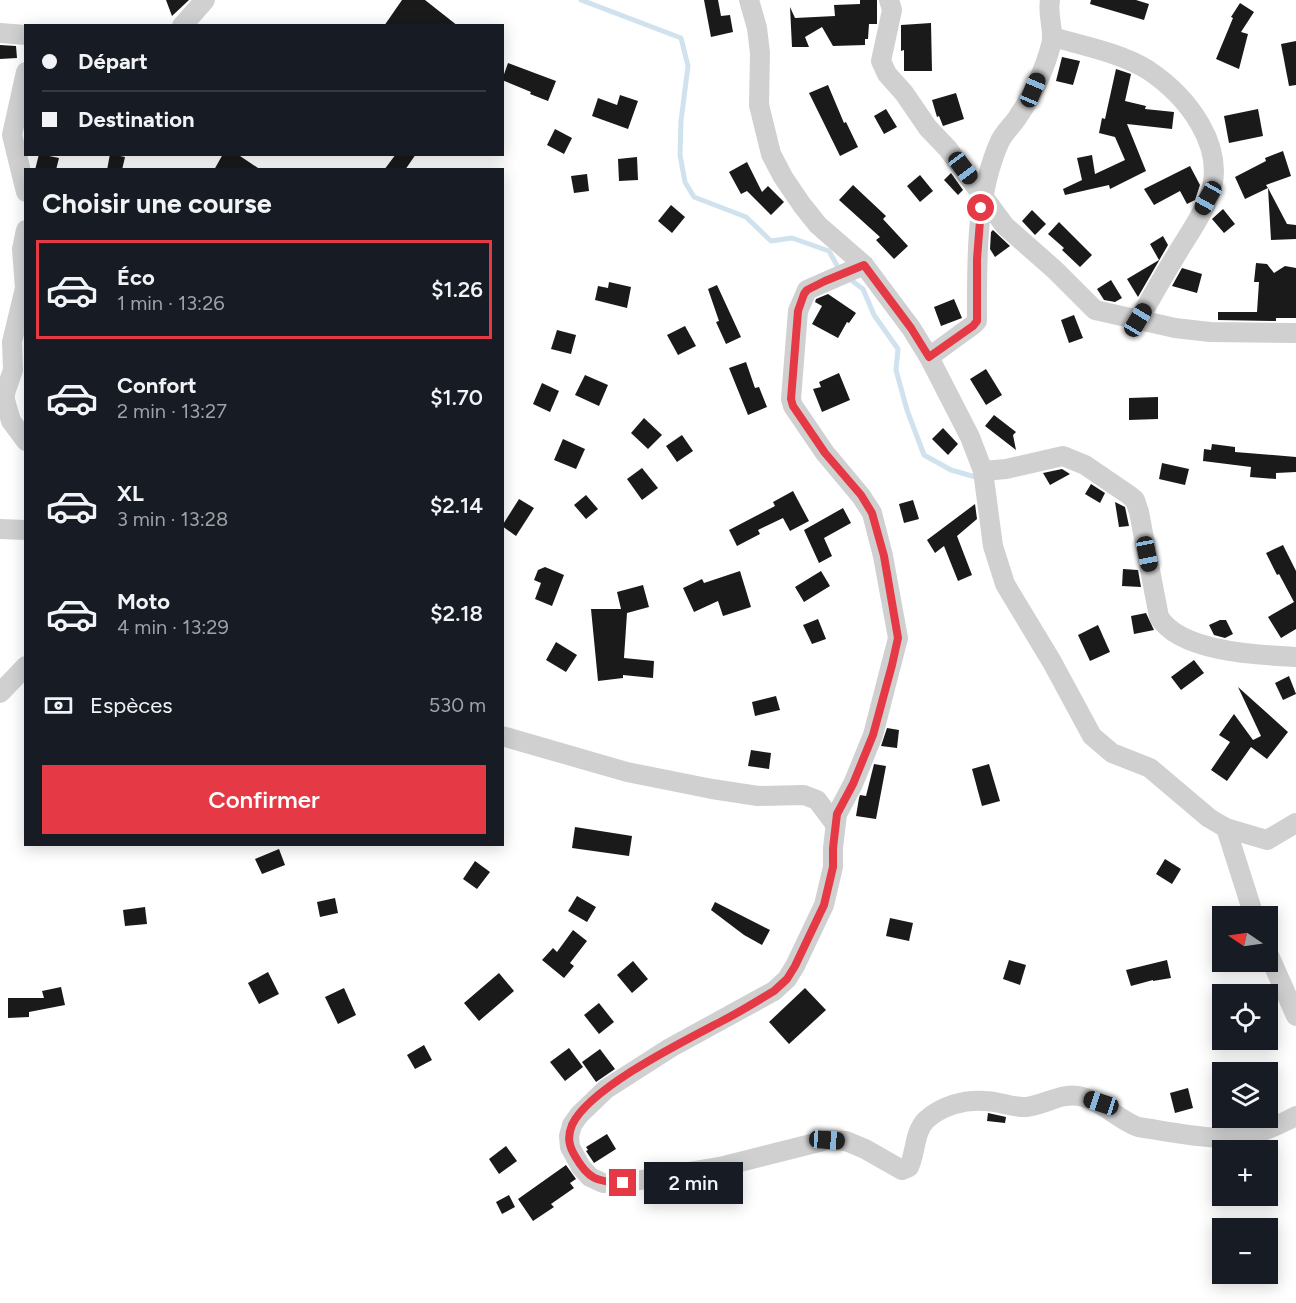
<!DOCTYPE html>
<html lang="fr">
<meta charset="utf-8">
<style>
:root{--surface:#171b24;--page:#242831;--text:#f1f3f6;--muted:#9ea1a6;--line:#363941;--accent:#e63946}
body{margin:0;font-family:Figtree,sans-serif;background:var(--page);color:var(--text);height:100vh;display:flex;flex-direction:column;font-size:22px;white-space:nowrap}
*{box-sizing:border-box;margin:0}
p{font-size:20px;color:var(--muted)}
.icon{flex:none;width:33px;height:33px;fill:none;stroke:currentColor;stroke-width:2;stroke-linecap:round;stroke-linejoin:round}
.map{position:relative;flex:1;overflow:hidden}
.drawer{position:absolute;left:24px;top:168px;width:480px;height:678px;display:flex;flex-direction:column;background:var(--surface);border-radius:0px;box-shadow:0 3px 15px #0003}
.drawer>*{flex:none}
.guide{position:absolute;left:24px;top:24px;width:480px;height:132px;border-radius:0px;box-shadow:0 3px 15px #0003;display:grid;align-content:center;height:132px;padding:0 18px;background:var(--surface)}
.needle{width:39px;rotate:283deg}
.fabs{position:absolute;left:1212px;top:906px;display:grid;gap:12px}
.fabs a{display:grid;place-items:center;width:66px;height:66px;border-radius:0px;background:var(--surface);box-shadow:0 3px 15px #0003;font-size:30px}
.end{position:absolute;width:27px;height:27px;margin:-14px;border:8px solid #e63946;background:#fff;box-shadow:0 0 0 3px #fff}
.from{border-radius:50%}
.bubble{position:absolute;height:42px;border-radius:0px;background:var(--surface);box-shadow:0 3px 15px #0003;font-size:20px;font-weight:600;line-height:42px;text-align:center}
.car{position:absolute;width:18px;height:36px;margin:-18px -9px;border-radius:8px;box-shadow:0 0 4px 2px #0007;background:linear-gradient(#222 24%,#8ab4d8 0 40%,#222 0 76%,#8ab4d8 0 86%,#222 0)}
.guide b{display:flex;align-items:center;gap:21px;height:57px;font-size:22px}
.guide b+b{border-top:2px solid var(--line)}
.guide i{width:15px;height:15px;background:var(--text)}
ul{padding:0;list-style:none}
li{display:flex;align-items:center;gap:18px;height:99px;margin:0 12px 9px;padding:0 6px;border:3px solid transparent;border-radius:0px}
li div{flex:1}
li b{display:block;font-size:22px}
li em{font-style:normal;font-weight:600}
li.current{border-color:var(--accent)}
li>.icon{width:54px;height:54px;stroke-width:1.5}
h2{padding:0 18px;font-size:27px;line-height:72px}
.pay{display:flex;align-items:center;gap:15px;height:66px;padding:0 18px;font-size:22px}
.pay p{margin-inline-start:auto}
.cta{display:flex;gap:12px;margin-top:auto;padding:12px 18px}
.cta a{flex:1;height:69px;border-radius:0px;background:var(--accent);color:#fff;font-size:24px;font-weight:600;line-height:69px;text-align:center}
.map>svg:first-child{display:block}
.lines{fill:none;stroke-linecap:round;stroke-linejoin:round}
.stream{stroke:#cfe2ee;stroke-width:5}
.building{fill:#1a1a1a}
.street{stroke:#d0d0d0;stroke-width:20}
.route{stroke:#e63946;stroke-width:8}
</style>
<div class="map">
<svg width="1296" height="1303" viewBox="0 0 1296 1303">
<rect width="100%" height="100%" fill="#fff"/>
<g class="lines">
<g class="stream">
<polyline points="581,0 681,38 688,66 681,121 680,155 685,182 694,197 746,217 771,241 792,238 829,251 840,271"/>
<polyline points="847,277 863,289 874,315 898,349 896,370 907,410 924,455 951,470 979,478"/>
</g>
</g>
<g class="building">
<polygon points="166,0 189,0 172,16"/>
<polygon points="402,0 425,0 458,26 384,26"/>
<polygon points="704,0 718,0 721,16 730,15 733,32 711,37"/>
<polygon points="860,0 877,0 877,24 869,24 868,39 865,39 865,45 833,46 822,27 805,37 809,47 792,47 790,7 795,18 835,16 834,5 860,4"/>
<polygon points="1091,0 1136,0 1149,4 1144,20 1090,4"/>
<polygon points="1240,3 1254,12 1241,32 1248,34 1239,69 1216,59 1233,18 1231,17"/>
<polygon points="931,23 932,71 904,71 904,50 901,51 901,25"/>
<polygon points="1296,41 1296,85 1289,86 1281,44"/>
<polygon points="0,45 16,46 17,58 0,59"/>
<polygon points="1062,57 1080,61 1073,85 1056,81"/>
<polygon points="508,63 556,81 548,101 530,94 531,92 502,80"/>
<polygon points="1116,69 1131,74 1125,101 1146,106 1145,109 1174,112 1172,129 1127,124 1146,171 1110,189 1109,185 1065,195 1063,189 1082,180 1077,158 1092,155 1095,174 1125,160 1115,137 1099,133 1102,118 1105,119"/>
<polygon points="828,85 844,123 846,122 858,147 840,156 809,93"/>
<polygon points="956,93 964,119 943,126 939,116 937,117 932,100"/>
<polygon points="620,95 638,101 628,129 592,116 598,98 617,105"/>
<polygon points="886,109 897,127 884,134 874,116"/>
<polygon points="1258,109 1263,136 1229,143 1224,116"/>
<polygon points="555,129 572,138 564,154 547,145"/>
<polygon points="1283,151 1291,176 1266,185 1268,188 1245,199 1235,177 1266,161 1265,158"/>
<polygon points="39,154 59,158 56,170 35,170"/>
<polygon points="110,154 125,157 122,170 107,170"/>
<polygon points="223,154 237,154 261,170 214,170"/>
<polygon points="396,154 416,154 405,170 384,170"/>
<polygon points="637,157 638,180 619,181 618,159"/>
<polygon points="747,162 762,192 768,186 784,202 771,215 747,191 741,194 729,172"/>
<polygon points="1190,166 1200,185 1195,200 1187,204 1180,191 1154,205 1144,189"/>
<polygon points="951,173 963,190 958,195 944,180"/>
<polygon points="587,174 589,191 574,193 571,176"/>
<polygon points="920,175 933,191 920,202 907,186"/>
<polygon points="853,185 886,216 883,219 908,246 894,259 876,240 880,237 839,200"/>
<polygon points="1268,188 1287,224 1296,225 1296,239 1271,240"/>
<polygon points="671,205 685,217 672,233 658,221"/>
<polygon points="1223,209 1235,224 1224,233 1212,219"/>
<polygon points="1032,210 1046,224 1035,235 1022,221"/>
<polygon points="1059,222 1092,255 1080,267 1062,250 1064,248 1048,234"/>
<polygon points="993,230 1010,246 995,257 990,249 991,232"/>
<polygon points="1163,236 1168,245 1138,297 1127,279 1159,260 1150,244"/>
<polygon points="1256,263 1267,264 1274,273 1285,266 1296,268 1296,318 1276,318 1276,321 1218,320 1218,312 1257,312 1259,282 1254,282"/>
<polygon points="1182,268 1202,274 1197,293 1172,286"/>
<polygon points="1111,280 1122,298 1115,302 1104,300 1097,289"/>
<polygon points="609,282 631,287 627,308 595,300 598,286 608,288"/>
<polygon points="717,285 741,337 726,344 716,322 719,321 708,289"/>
<polygon points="828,294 856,313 849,323 847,322 838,338 812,324 822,306 815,302 816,299"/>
<polygon points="954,299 962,318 941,326 934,307"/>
<polygon points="1074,315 1083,338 1069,343 1061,320"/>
<polygon points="685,326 696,346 678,355 667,335"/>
<polygon points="557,330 576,335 571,354 551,349"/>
<polygon points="746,362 755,388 759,387 767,407 748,415 729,368"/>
<polygon points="986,369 1002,395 986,405 970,379"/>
<polygon points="839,373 850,400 822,412 813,389 821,387 819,382"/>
<polygon points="585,375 608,385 599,406 575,395"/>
<polygon points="542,383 559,391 550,412 533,404"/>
<polygon points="1158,397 1158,419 1129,420 1129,398"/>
<polygon points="994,415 1016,432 1013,435 1016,450 985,426"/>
<polygon points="644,418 662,435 648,449 631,433"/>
<polygon points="943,428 958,444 948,455 932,439"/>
<polygon points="682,435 693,451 677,462 666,446"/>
<polygon points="563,439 585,449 576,469 554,460"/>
<polygon points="1212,444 1235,447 1235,452 1296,457 1296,472 1276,473 1276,479 1250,477 1251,467 1203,461 1204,449 1211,450"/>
<polygon points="1162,463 1189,469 1185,485 1159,479"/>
<polygon points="642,468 658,488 642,500 627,479"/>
<polygon points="1062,469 1070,474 1050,485 1043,473"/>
<polygon points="1091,484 1105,493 1100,503 1085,494"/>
<polygon points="793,491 809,521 790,531 783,518 758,530 760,534 737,546 729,530 775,506 773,502"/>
<polygon points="586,495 598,509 586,519 574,505"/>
<polygon points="519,499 534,508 516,536 502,526"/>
<polygon points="913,500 919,519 904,523 899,504"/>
<polygon points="1115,502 1125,507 1129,526 1119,527"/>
<polygon points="975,504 977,519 957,536 972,575 958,581 944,546 935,553 927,540"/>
<polygon points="843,508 851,523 824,538 832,556 819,563 804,530"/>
<polygon points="1283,545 1296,571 1296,629 1281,638 1268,617 1294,602 1279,574 1277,575 1266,553"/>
<polygon points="545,567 564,575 552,606 535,599 541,583 534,580 538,570"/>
<polygon points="1123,569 1138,570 1141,587 1122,586"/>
<polygon points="740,571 751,607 723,616 718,601 694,612 683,588 702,579 704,583"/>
<polygon points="821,571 830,586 804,602 795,587"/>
<polygon points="643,585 649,607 627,613 624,658 654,661 653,678 623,675 623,678 598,681 591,609 621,609 617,592"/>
<polygon points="1146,613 1154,630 1134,634 1131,616"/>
<polygon points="818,619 826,639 812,644 803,625"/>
<polygon points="1220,620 1226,620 1233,634 1225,638 1214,635 1209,625"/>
<polygon points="1098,625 1110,652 1090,661 1078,635"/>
<polygon points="556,642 577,655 566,672 546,660"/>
<polygon points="1194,660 1204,673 1181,690 1171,677"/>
<polygon points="1289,676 1296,694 1283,700 1275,683"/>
<polygon points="1238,687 1288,732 1267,759 1251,747 1227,781 1211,770 1230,742 1219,735 1234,714 1253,740 1261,736"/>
<polygon points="776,696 780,710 755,716 752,702"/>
<polygon points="887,728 899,730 897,748 881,746"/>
<polygon points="751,750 771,753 769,769 748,766"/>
<polygon points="874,764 886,766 876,819 856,816 859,798 860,795 866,796"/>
<polygon points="989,764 1000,801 982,806 972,769"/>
<polygon points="575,827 632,836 629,856 572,848"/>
<polygon points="279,849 285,865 262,874 255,859"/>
<polygon points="1165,859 1181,869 1172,884 1156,874"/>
<polygon points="475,861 490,872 477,889 463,879"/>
<polygon points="577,896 596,907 587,922 568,911"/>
<polygon points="335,898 338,913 320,917 317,902"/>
<polygon points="715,902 770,930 762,945 744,935 711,910"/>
<polygon points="145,907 147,924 125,926 123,910"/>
<polygon points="890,918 913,923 909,941 886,936"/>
<polygon points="573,930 587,941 570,963 574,966 564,978 542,960 553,948 557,952"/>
<polygon points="1009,960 1026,965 1020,985 1003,979"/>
<polygon points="1167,960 1171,978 1153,981 1153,980 1131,986 1126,970"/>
<polygon points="633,961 648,979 632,993 617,975"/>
<polygon points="268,972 279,994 259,1004 248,983"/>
<polygon points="499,973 514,991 479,1021 464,1003"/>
<polygon points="61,987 65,1005 29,1012 29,1017 8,1018 8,998 44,998 42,991"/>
<polygon points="344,988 356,1015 338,1024 325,997"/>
<polygon points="805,988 826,1010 789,1044 769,1022"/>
<polygon points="599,1003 614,1022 599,1034 584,1015"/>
<polygon points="424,1045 432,1060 415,1069 407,1055"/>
<polygon points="569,1048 583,1067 565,1081 550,1062"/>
<polygon points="600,1049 615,1069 596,1082 582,1062"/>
<polygon points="1188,1088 1193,1108 1175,1113 1170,1093"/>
<polygon points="988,1113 1006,1117 1005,1123 987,1121"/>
<polygon points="607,1134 616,1149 594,1163 586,1151 588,1150 586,1147"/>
<polygon points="506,1146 517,1161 499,1174 489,1159"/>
<polygon points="566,1165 576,1179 570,1183 574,1188 551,1204 554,1207 533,1221 518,1199"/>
<polygon points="509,1195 515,1207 502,1214 496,1202"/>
</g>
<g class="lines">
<g class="street">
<polyline points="749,0 757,28 760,53 759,105 771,154 783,177 802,205 818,225 864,265 911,328 929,357 970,437 983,471 993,546 1005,584 1052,662 1092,736 1112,753 1150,768 1209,818 1226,828 1267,840 1296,823"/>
<polyline points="889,0 892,10 881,61 887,74 904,93 928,128 948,149 1005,226 1055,270 1095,310 1175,328 1210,332 1296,333"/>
<polyline points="182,26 205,0"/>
<polyline points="0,33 26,35"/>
<path d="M1053,37C1084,46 1121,53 1148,70C1187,96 1228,147 1209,197C1201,218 1186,238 1175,257C1162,278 1151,299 1138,320"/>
<polyline points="26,72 12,135 26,192"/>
<polyline points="26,230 22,249 25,288 12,342 13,370 5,393 5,400 11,421 26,441"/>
<path d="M864,265L807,290L798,311L791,399L793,406L825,453L861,496L872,513L883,556L898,638L873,735L853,784L837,814L833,848V867L824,905L795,966L787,979L774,991L670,1048L606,1089L579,1115L572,1125L569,1136L570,1147L581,1167L590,1177L603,1183H623L724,1166L827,1140L846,1141L865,1149L902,1170L909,1167C916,1152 914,1132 926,1120C941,1106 965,1099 985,1101C999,1101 1012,1108 1026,1107C1046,1105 1062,1091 1083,1097C1105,1103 1117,1119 1138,1127C1166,1131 1214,1141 1240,1137C1259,1134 1279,1125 1296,1116"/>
<path d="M929,357L973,325L977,321C977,261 975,197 1000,141C1005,131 1014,124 1019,115C1033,95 1045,68 1051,45C1055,31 1047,17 1050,0"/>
<path d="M983,471L1006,469L1063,456L1085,465L1129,495L1135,500L1139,512L1159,617C1180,652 1258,655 1296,657"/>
<polyline points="0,529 26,530"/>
<polyline points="0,693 26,666"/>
<polyline points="502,736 627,772 712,789 758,796 804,795 817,800 835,824"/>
<polyline points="1226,828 1254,916"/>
<polyline points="1268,953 1296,1016"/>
</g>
</g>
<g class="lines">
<path class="route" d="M623,1183C597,1182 588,1179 575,1156C569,1146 567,1137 572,1125C589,1088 684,1041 722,1021C740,1012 757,1001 774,991L787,979L795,966L824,905L833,867V848L837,814L853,784L873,735L892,665L898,638L884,556L872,513L861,495L825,453L793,406L791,399L798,311L804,294L807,290L825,281L864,265L911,328L929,357L973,326L977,321V259L981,208"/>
</g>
</svg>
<div class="fabs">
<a><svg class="needle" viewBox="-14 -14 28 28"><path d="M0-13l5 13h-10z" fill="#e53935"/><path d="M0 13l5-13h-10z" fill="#9ea1a6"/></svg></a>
<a><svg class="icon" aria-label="locate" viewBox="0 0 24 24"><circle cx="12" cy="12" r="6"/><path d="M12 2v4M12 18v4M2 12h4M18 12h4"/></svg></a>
<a><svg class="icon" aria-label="layers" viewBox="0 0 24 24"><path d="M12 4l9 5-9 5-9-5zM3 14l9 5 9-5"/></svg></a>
<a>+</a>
<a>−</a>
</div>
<i class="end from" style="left:981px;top:208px"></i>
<i class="end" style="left:623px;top:1183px"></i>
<div class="bubble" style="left:644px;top:1162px;width:99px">2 min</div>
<i class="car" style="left:1033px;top:90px;rotate:23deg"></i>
<i class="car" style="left:963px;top:168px;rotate:143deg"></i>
<i class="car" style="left:1208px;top:198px;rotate:209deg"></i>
<i class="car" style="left:1138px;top:320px;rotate:31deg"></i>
<i class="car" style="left:1147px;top:554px;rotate:169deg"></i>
<i class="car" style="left:1101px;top:1103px;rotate:288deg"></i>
<i class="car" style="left:827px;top:1140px;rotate:94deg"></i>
<div class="guide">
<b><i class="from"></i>Départ</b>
<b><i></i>Destination</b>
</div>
<section class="drawer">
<h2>Choisir une course</h2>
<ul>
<li class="current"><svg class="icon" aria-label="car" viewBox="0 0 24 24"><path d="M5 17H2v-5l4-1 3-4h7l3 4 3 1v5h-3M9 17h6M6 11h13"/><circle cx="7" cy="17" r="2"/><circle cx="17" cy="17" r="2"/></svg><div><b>Éco</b><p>1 min · 13:26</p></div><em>$1.26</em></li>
<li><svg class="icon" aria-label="car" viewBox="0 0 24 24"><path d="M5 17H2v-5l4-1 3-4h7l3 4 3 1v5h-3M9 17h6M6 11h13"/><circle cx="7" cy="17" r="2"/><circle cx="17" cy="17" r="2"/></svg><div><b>Confort</b><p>2 min · 13:27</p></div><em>$1.70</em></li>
<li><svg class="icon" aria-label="car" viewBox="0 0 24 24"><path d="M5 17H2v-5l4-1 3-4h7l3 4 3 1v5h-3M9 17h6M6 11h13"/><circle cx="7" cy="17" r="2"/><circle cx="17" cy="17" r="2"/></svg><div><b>XL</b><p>3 min · 13:28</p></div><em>$2.14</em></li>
<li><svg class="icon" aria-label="car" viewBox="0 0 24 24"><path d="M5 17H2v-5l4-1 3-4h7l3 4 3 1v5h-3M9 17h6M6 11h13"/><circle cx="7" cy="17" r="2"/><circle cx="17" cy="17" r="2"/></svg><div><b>Moto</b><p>4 min · 13:29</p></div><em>$2.18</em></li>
</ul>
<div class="pay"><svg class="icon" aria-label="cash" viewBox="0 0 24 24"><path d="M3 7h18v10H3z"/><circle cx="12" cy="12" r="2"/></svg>Espèces<p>530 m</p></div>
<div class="cta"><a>Confirmer</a></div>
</section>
</div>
